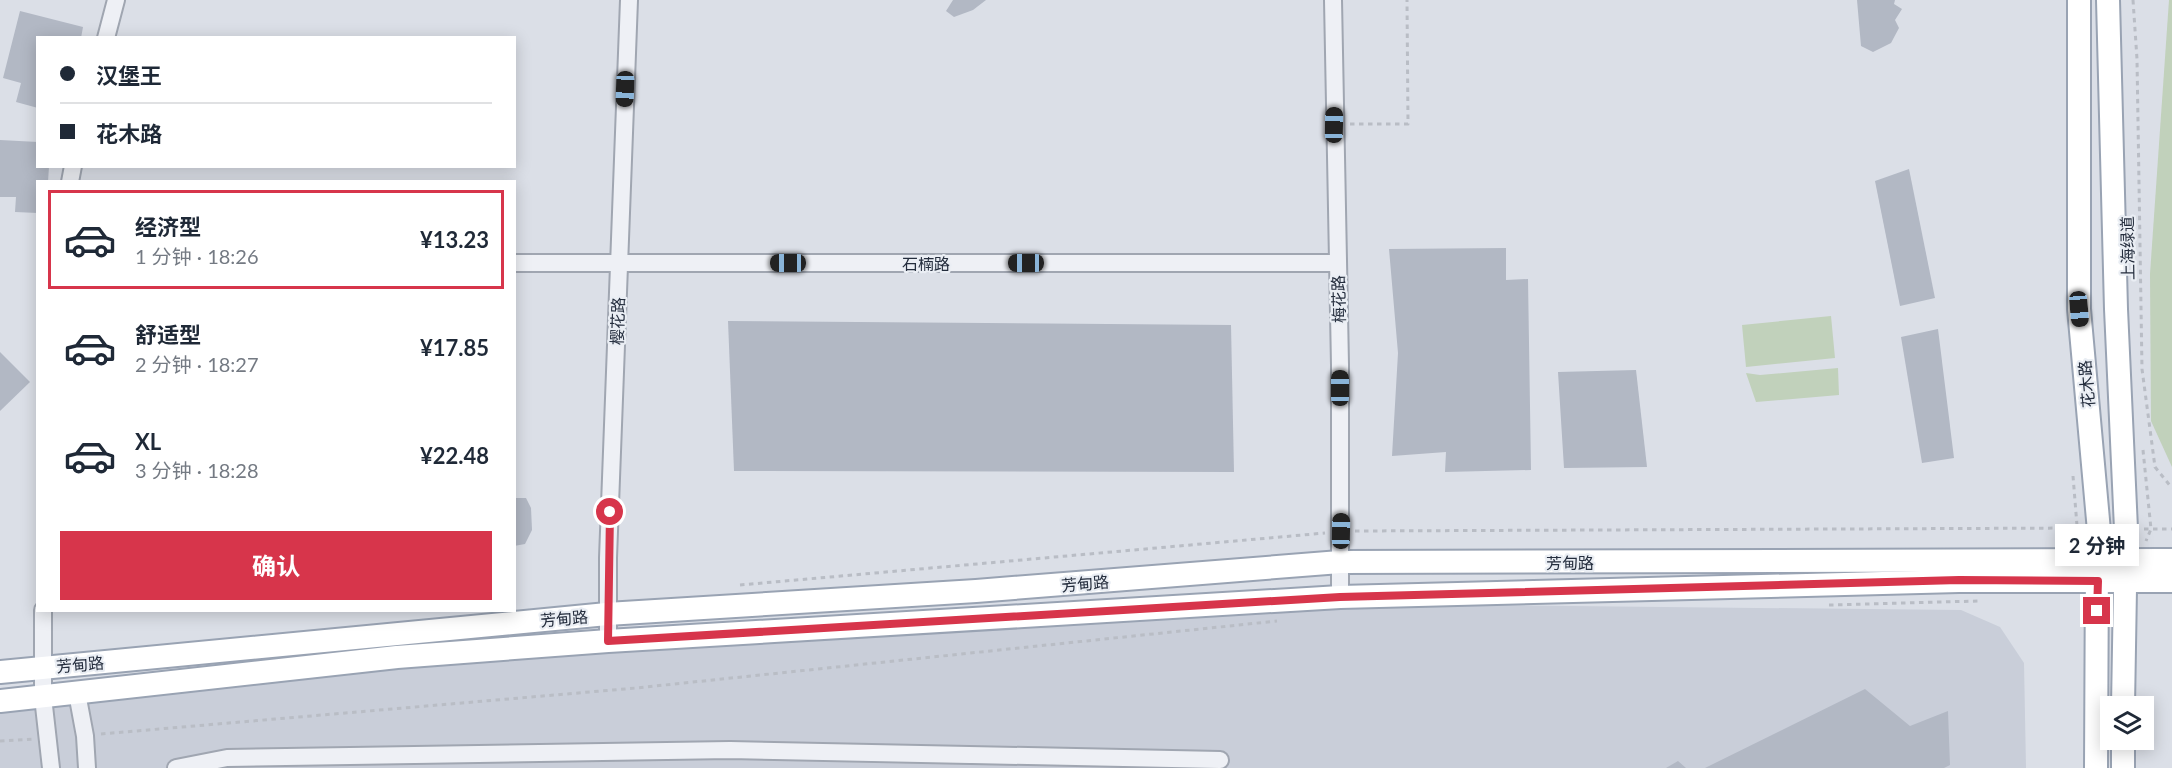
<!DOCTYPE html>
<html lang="zh">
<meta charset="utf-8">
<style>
:root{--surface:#fff;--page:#f2f2f3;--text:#1f2937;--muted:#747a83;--line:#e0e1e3;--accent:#d7354b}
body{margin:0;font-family:Lato,"Noto Sans SC",sans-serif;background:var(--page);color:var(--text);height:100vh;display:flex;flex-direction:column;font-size:22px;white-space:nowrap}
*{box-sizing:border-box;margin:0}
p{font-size:20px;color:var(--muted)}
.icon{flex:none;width:33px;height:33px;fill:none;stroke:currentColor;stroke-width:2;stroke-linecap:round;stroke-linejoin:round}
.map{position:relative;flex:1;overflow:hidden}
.panel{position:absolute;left:36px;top:180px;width:480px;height:432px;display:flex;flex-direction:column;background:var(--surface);border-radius:0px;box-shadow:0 3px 15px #0003}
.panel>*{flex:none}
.banner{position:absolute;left:36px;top:36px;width:480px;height:132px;border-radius:0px;box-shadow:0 3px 15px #0003;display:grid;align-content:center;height:132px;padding:0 24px;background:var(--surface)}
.fabs{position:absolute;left:2100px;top:696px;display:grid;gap:12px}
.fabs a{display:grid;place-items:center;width:54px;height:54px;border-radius:0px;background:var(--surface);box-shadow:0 3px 15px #0003;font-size:30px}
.end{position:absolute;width:27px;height:27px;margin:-14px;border:8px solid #d7354b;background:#fff;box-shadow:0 0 0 3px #fff}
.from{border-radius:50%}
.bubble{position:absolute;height:42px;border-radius:0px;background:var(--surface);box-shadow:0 3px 15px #0003;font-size:20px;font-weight:700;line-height:42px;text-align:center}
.car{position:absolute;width:18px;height:36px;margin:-18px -9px;border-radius:8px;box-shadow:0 0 4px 2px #0007;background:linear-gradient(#222 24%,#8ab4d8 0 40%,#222 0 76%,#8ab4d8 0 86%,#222 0)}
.banner b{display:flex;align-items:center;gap:21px;height:57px;font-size:22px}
.banner b+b{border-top:2px solid var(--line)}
.banner i{width:15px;height:15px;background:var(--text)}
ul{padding:10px 0 0;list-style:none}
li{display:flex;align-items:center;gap:18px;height:99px;margin:0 12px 9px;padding:0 12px;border:3px solid transparent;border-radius:0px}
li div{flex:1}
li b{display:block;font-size:22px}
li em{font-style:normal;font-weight:700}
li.current{border-color:var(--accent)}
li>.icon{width:54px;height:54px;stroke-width:1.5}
.button{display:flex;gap:12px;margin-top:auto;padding:12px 24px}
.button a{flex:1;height:69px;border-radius:0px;background:var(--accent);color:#fff;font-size:24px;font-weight:700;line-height:69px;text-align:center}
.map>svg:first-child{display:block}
.built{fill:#c9ced9}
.green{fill:#c1d1bb}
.building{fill:#b2b8c4}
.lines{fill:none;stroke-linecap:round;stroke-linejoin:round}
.minor-casing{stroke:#a0a6b1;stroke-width:20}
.major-casing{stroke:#99a3b3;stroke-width:26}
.path{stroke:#b9bdc5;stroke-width:3;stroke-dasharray:4.5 4.5;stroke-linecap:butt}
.minor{stroke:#eef0f5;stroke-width:16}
.major{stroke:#fff;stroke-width:22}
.route{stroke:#d7354b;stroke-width:8}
.labels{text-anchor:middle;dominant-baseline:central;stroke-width:4.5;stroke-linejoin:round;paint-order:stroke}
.street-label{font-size:16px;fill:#242d3d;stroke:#eaeef4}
</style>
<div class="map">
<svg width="2172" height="768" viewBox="0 0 2172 768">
<rect width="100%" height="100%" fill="#dbdfe7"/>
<polygon class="built" points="1475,605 1961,610 2000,627 2024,663 2026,768 0,768 0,706 43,697 894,625"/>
<g class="green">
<polygon points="2169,0 2172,0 2172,467 2151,421 2150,274"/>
<polygon points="1831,316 1835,358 1746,367 1742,325"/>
<polygon points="1838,368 1839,395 1756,402 1746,373 1760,375"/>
</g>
<g class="building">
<polygon points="953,0 986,0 973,10 954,17 946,11"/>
<polygon points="1857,0 1895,0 1894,4 1902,9 1895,20 1899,28 1891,43 1873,52 1861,46"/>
<polygon points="20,11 83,27 81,38 38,38 38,108 16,102 21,83 3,78"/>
<polygon points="0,140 38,142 38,166 49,166 48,182 38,182 38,213 15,212 16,197 0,197"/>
<polygon points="1909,169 1935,298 1900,306 1875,181"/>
<polygon points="1506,248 1506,280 1528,279 1531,470 1445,472 1446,452 1392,456 1398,353 1389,249"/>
<polygon points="728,321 1231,325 1234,472 734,471"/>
<polygon points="1938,329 1954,458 1922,463 1901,337"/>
<polygon points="0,352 30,382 0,411"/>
<polygon points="1636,370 1647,467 1564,468 1558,372"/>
<polygon points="514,498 526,498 531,508 532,530 525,544 514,546"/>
<polygon points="1865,689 1910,726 1948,711 1950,765 1944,768 1705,768"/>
<polygon points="1678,761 1686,768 1666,768"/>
</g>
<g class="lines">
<g class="minor-casing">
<g id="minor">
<polyline points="1333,0 1340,365 1340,597"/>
<polyline points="106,38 116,0"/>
<polyline points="70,182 73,166"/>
<polyline points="514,263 1337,263"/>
<polyline points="43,610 43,697 51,768"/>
<polyline points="608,641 608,558 629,0"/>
<polyline points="77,693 85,736 87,768"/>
<polyline points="176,768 227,758 730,750 1220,760"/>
</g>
</g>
<g class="major-casing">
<g id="major">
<polyline points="2079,0 2079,309 2099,531 2097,559 2096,768"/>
<polyline points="2108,0 2116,309 2126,529 2123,706"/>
<polyline points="0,672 607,614 976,591 1340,562 2172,560"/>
<polyline points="0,701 397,657 608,641 1340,597 1959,581 2172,581"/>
<polyline points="2123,768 2123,740"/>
</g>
</g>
<g class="path">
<polyline points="2133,0 2137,59 2142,369 2155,467 2172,488"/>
<polyline points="1350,124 1408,124 1407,0"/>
<polyline points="2143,450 2151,529 2146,541"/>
<polyline points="2073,476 2078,538"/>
<polyline points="2144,529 2172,529"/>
<polyline points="1355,531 2081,528"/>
<polyline points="740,585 1325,533"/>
<polyline points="1829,605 1978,601"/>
<polyline points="101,734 636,688 1277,621"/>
<polyline points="0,741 34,739"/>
</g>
<use href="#minor" class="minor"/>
<use href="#major" class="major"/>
</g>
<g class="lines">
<polyline class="route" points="610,512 608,641 1340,597 1959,580 2098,581 2097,611"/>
</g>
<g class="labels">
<g class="street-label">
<text transform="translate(2127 248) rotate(-91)">上海绿道</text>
<text x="926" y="263">石楠路</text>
<text transform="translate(1338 299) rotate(-91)">梅花路</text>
<text transform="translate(617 321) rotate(-88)">樱花路</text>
<text transform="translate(2086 384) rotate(-95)">花木路</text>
<text x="1570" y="562">芳甸路</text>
<text transform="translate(1085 583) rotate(-5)">芳甸路</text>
<text transform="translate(564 618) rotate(-5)">芳甸路</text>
<text transform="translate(80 664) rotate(-5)">芳甸路</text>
</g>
</g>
</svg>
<div class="fabs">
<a><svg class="icon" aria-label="layers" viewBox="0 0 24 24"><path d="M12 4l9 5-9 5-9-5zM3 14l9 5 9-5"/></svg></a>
</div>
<i class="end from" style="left:610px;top:512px"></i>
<i class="end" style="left:2097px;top:611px"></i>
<div class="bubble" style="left:2055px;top:524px;width:84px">2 分钟</div>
<i class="car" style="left:625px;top:89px;rotate:182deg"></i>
<i class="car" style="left:1334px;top:125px;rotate:1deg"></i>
<i class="car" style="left:788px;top:263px;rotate:270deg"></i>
<i class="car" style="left:1026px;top:263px;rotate:270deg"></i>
<i class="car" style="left:2079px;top:309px;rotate:175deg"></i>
<i class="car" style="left:1340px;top:388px;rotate:0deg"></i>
<i class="car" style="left:1341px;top:531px;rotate:1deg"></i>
<div class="banner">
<b><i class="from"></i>汉堡王</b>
<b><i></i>花木路</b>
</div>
<section class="panel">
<ul>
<li class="current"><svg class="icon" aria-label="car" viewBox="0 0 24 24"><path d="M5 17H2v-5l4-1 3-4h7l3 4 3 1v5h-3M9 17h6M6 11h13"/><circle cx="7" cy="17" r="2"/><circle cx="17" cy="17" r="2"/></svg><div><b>经济型</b><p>1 分钟 · 18:26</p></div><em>¥13.23</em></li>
<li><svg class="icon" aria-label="car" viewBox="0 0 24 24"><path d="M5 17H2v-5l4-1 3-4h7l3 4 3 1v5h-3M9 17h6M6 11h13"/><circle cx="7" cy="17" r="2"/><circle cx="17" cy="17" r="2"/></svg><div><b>舒适型</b><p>2 分钟 · 18:27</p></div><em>¥17.85</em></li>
<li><svg class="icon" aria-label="car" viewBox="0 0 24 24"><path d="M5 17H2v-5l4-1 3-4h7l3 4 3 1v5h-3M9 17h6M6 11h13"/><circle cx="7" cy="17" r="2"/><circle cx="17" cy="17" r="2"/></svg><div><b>XL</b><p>3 分钟 · 18:28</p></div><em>¥22.48</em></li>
</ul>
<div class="button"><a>确认</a></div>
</section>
</div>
